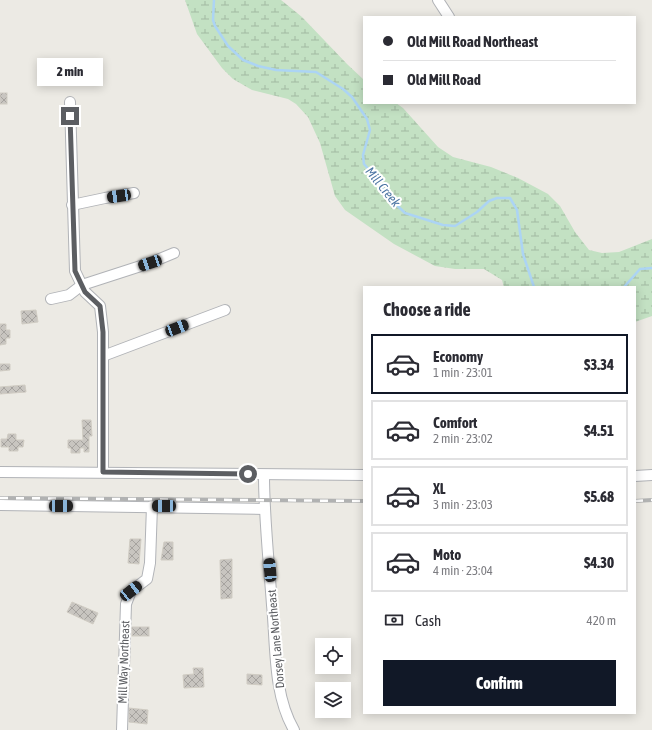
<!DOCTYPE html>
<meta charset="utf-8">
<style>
:root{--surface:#fff;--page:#f2f2f3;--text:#2b2b33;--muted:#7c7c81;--line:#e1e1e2;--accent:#111827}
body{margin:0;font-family:"Asap Condensed",sans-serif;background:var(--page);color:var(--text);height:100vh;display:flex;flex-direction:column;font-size:15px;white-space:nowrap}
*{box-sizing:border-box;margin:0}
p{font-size:13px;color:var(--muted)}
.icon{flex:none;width:22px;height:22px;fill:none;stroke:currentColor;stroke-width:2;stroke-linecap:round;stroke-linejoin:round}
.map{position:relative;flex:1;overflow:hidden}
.details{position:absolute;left:363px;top:286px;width:273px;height:428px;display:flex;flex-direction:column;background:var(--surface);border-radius:0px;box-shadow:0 2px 10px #0003}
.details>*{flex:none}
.guide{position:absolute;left:363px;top:16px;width:273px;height:88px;border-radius:0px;box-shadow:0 2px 10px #0003;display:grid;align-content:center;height:88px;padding:0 20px;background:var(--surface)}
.buttons{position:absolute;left:315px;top:638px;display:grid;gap:8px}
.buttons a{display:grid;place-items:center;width:36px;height:36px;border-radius:0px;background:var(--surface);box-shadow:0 2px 10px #0003;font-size:20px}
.end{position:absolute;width:18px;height:18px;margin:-9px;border:5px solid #5c5e62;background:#fff;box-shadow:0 0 0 2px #fff}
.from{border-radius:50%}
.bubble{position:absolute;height:28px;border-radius:0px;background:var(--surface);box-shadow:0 2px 10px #0003;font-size:13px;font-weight:800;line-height:28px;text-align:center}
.car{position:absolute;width:12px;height:24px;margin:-12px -6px;border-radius:5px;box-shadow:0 0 3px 1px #0007;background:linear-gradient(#222 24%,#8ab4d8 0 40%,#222 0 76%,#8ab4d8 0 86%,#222 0)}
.guide b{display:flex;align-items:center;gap:14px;height:38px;font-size:15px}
.guide b+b{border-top:1px solid var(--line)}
.guide i{width:10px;height:10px;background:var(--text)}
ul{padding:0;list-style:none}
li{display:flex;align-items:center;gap:12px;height:60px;margin:0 8px 6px;padding:0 12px;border:2px solid var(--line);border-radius:0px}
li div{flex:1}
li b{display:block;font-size:15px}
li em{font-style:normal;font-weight:800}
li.current{border-color:var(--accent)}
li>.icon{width:36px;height:36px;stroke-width:1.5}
h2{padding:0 20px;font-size:18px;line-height:48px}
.pay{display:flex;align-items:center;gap:10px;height:44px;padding:0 20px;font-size:15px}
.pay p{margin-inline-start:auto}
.primary-button{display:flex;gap:8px;margin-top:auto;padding:8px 20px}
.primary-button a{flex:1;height:46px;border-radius:0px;background:var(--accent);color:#fff;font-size:16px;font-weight:800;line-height:46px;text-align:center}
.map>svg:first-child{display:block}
.wetland{fill:url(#wetland-marsh)}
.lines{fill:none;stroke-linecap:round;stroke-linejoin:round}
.stream{stroke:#acd4f4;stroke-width:2.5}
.building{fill:url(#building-cross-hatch);stroke:#d0ccc3}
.minor-casing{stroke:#b1b3b7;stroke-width:12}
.minor{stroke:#fff;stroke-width:10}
.rail-casing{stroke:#b1b2b2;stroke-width:4}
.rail{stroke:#fff;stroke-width:2.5;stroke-dasharray:8;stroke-linecap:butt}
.route{stroke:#5c5e62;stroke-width:5}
.labels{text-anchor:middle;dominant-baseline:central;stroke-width:4;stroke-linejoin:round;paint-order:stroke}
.street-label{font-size:12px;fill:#5c5e62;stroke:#fff}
.water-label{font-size:13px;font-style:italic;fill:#4c75a3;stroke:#fff}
</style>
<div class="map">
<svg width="652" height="730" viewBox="0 0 652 730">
<defs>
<pattern id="wetland-marsh" width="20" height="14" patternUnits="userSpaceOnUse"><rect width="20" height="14" fill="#c3e1c3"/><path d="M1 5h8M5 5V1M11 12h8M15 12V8" fill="none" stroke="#a2baa2"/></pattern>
<pattern id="building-cross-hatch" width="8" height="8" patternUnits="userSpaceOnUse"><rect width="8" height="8" fill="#c8c5c0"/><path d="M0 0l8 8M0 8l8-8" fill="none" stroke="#a6a39f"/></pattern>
</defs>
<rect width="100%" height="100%" fill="#eceae4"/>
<polygon class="wetland" points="185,0 281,0 302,17 347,64 364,80 364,103 396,103 403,108 438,147 453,157 491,167 518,178 548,194 560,206 575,232 589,250 602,253 619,252 652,239 652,316 635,322 635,287 504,287 502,280 484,269 455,269 435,266 394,244 345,210 335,196 320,143 308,117 296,104 288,99 252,90 233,79 222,68 197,34"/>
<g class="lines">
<g class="stream">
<polyline points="214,0 213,20 215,26 228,46 243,60 258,66 276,70 316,72 343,89 352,97 367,119 370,130 363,155 364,164 377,179 387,196 405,213 443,225 455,226 477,212 489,201 497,198 510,198 517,210 523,254 534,287"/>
<polyline points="624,287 640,269 652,268"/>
</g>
</g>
<g class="building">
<rect x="0" y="93" width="7" height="11"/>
<polygon points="36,310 38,322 22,324 21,311"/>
<polygon points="0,324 6,324 6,330 10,330 10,338 6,338 6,344 0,345"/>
<polygon points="0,364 10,364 10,370 0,371"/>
<polygon points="25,385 26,392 0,394 0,387"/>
<polygon points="82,420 91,420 92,436 89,436 89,452 84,452 84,448 80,448 80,453 71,453 71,448 68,448 68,440 83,440"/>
<polygon points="8,434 16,434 16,440 24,440 23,447 18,447 18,451 9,451 9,447 1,447 1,439 7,439"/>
<polygon points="130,539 141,539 139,564 128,563"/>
<polygon points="164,542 173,542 173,560 161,560"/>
<polygon points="232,559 232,598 221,599 220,560"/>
<polygon points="72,602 98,613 93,624 67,612"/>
<rect x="132" y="627" width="17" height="9"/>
<polygon points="193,668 203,668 204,687 184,688 183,675 194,674"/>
<polygon points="247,674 262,675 262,685 247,684"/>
<polygon points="129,708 148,710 147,724 129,722"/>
</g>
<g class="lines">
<g class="minor-casing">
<g id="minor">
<polyline points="438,0 449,17"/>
<polyline points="70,102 75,271 85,292 100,306 103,332 103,472"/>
<polyline points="72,205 105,198 134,193"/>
<polyline points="51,299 69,295 82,285 150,263 174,253"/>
<polyline points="103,356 225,310"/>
<polyline points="0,472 364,475"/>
<path d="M264,475C264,518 269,562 272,605C276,645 273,694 294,730"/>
<polyline points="635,476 652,475"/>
<polyline points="0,505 265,509"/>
<polyline points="122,730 126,604 131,591 147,579 150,563 152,506"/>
</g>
</g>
<use href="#minor" class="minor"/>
<g class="rail-casing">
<g id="rail">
<polyline points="0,498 364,501"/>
<polyline points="635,501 652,500"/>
</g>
</g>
<use href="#rail" class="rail"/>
</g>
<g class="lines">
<polyline class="route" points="70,116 75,271 85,292 100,306 103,332 103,472 248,474"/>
</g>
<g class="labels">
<g class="street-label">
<text transform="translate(276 639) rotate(-95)">Dorsey Lane Northeast</text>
<text transform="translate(124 662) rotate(-88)">Mill Way Northeast</text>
</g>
<g class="water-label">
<text transform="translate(383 187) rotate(51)">Mill Creek</text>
</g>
</g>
</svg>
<div class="buttons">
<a><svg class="icon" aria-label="locate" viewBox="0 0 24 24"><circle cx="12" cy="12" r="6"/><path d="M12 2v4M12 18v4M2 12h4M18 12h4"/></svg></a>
<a><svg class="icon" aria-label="layers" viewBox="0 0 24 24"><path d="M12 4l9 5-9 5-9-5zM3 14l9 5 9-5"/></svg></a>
</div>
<i class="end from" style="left:248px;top:474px"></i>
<i class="end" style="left:70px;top:116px"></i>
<div class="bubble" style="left:37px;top:58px;width:66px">2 min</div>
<i class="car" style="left:119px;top:196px;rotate:262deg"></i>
<i class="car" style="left:150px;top:263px;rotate:252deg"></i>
<i class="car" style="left:177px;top:328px;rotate:69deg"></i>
<i class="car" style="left:61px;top:506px;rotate:90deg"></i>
<i class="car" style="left:164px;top:506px;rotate:270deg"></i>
<i class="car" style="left:270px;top:570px;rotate:355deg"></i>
<i class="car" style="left:131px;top:591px;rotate:52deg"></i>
<div class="guide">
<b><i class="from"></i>Old Mill Road Northeast</b>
<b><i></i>Old Mill Road</b>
</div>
<section class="details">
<h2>Choose a ride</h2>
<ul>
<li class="current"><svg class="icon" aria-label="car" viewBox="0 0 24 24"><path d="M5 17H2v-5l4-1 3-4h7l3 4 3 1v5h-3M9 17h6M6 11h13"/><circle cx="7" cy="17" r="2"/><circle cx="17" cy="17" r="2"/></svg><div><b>Economy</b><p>1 min · 23:01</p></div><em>$3.34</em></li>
<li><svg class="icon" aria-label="car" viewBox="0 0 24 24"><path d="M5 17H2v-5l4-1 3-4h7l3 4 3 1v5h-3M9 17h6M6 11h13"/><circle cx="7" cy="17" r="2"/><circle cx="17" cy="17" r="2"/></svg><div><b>Comfort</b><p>2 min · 23:02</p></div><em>$4.51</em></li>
<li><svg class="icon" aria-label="car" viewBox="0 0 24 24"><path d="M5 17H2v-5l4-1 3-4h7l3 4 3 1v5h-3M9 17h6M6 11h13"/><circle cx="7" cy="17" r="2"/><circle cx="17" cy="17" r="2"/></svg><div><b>XL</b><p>3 min · 23:03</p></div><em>$5.68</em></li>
<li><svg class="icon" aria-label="car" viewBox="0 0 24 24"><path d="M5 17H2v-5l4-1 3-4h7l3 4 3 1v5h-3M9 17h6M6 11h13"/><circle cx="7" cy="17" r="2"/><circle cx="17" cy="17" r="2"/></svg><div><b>Moto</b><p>4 min · 23:04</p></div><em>$4.30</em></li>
</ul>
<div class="pay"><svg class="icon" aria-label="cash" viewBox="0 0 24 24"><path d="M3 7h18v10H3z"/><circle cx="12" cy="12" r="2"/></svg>Cash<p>420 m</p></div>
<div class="primary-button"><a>Confirm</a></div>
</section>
</div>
